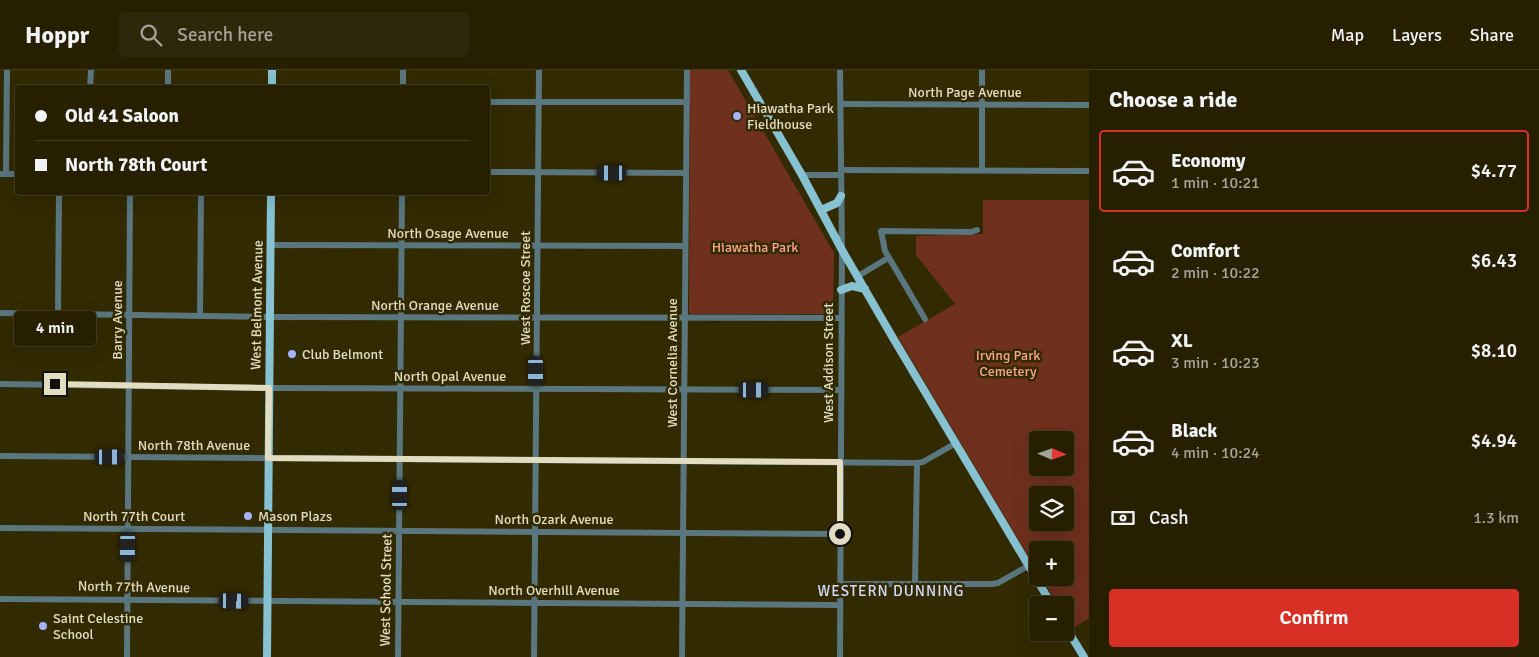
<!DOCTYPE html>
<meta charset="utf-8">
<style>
:root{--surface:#262000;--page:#2e280a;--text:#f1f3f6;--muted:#a4a399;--line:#423e22;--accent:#d93025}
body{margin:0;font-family:Signika,sans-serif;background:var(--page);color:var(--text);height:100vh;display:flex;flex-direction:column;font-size:19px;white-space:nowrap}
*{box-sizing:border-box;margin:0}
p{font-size:16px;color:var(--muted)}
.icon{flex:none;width:28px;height:28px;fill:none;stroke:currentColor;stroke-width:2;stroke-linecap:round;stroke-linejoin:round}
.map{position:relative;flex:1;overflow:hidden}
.panel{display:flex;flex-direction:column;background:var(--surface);width:450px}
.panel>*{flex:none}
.guide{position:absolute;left:15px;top:15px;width:475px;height:110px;border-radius:5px;box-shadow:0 5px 20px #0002,0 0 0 1px var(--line);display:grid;align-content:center;height:110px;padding:0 20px;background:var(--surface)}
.needle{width:32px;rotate:92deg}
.controls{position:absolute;left:1029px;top:361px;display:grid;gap:10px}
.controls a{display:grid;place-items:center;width:45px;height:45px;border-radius:5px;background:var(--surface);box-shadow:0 5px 20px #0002,0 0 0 1px var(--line);font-size:25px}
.end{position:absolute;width:22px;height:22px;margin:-11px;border:6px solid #e2dcc0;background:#111;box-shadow:0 0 0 2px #111}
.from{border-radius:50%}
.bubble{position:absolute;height:35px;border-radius:5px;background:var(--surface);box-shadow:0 5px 20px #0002,0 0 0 1px var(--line);font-size:16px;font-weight:600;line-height:35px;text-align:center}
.car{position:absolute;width:15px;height:30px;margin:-15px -8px;border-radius:6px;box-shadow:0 0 4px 1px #0007;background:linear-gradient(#222 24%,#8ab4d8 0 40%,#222 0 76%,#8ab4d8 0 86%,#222 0)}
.guide b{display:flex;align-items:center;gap:18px;height:48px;font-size:19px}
.guide b+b{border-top:1px solid var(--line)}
.guide i{width:12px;height:12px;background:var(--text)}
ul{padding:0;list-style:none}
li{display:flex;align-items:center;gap:15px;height:82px;margin:0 10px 8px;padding:0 10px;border:2px solid transparent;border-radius:5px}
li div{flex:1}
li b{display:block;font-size:19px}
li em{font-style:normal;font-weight:600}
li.selected{border-color:var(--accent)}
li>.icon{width:45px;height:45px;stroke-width:1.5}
h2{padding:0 20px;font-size:22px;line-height:60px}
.pay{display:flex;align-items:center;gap:12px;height:55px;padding:0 20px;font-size:19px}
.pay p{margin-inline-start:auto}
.cta{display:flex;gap:10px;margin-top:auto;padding:10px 20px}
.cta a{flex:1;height:58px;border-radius:5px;background:var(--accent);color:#fff;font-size:20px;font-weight:600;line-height:58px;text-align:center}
header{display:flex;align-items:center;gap:30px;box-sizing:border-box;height:70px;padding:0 25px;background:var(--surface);border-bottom:1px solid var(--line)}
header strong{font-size:24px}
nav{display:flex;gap:28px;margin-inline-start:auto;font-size:18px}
.search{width:350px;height:45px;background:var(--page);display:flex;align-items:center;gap:12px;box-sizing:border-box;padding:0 18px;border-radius:5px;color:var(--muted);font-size:19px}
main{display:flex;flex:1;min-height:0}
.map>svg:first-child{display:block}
.green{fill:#6f301d;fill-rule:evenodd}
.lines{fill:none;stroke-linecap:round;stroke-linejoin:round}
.minor{stroke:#5a767e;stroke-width:6}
.major{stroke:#87c2d2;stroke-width:8}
.route{stroke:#e2dcc0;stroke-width:6}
.poi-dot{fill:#a6b1fc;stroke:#322a00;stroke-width:2}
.labels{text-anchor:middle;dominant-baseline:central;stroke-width:5;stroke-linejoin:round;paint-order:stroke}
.street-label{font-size:14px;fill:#e2dcc0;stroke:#322a00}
.poi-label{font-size:14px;fill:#e2dcc0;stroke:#322a00;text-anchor:start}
.park-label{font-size:14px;fill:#fca58b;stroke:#322a00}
.neighbourhood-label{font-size:15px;letter-spacing:1px;fill:#d6dbf8;stroke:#322a00}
</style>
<header>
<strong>Hoppr</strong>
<div class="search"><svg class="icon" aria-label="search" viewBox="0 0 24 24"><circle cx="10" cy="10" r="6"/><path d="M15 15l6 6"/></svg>Search here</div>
<nav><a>Map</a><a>Layers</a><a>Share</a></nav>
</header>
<main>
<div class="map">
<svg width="1089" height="587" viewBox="0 0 1089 587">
<rect width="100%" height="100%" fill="#322a00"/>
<g class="green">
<polygon points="690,0 728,0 834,183 833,244 690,244 689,242"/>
<path d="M983,130H1089V548L1072,559L1065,547V535H1058L1042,508H1065V480H1038L1037,501L898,267L955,234L916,185V166L983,164ZM1038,370H1065V398H1038ZM1038,425H1065V452H1038Z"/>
</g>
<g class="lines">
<g class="minor">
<polyline points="982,0 982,100"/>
<polyline points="90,18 91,0"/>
<polyline points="168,18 168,0"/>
<polyline points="403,18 403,0"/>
<polyline points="488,32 687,32"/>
<polyline points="841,34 1089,35"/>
<polyline points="841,100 1089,101"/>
<polyline points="488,102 686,103"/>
<polyline points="0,104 18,104"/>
<polyline points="6,104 7,0"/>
<polyline points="802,105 841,105"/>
<polyline points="271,175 685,176"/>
<polyline points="858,206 888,188"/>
<polyline points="0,243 270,247 841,248"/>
<polyline points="58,244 59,122"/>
<polyline points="200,246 201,122"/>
<polyline points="925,249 885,181 881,161 971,162 977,160"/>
<polyline points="0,314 269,318 841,320"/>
<polyline points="0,386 917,393 923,392 956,373"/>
<polyline points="0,458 840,464"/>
<polyline points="840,514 992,514 998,513 1028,496"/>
<polyline points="915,514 917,393"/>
<polyline points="0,529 840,535"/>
<polyline points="127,587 130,122"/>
<polyline points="398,587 402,122"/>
<polyline points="534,587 539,0"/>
<polyline points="682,587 687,0"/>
<polyline points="840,587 842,180 840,0"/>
</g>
<g class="major">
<polyline points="741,0 802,105 842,180 893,268 1052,535"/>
<polyline points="272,18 272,0"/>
<polyline points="821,140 837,133 841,126"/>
<polyline points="841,220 852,216 865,219"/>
<polyline points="1065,556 1084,587"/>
<polyline points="267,587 271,122"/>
</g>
</g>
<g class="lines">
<polyline class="route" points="55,314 269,318 268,388 840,392 840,464"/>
</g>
<g class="poi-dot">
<circle cx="737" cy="46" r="5"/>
<circle cx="292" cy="284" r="5"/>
<circle cx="248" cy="446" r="5"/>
<circle cx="43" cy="556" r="5"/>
</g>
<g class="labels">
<g class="street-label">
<text x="965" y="22">North Page Avenue</text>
<text x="448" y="163">North Osage Avenue</text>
<text transform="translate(525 218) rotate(-90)">West Roscoe Street</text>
<text transform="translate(257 235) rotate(-89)">West Belmont Avenue</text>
<text x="435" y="235">North Orange Avenue</text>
<text transform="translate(117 250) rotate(-90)">Barry Avenue</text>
<text transform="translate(672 293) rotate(-90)">West Cornelia Avenue</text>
<text transform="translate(828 293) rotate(-90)">West Addison Street</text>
<text x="450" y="306">North Opal Avenue</text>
<text x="194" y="375">North 78th Avenue</text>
<text x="134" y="446">North 77th Court</text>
<text x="554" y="449">North Ozark Avenue</text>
<text transform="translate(134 517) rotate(1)">North 77th Avenue</text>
<text transform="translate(386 520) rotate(-89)">West School Street</text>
<text x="554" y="520">North Overhill Avenue</text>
</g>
<g class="poi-label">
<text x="747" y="38">Hiawatha Park<tspan x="747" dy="16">Fieldhouse</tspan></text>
<text x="302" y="284">Club Belmont</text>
<text x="258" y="446">Mason Plazs</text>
<text x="53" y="548">Saint Celestine<tspan x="53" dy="16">School</tspan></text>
</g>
<g class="park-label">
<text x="755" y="177">Hiawatha Park</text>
<text x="1008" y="285">Irving Park<tspan x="1008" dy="16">Cemetery</tspan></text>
</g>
<g class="neighbourhood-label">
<text x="891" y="521">WESTERN DUNNING</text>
</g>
</g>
</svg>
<div class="controls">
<a><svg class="needle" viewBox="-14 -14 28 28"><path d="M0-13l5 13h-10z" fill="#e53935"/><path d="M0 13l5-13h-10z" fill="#a4a399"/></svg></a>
<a><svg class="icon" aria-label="layers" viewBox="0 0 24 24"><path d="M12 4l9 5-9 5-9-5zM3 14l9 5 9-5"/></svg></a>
<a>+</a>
<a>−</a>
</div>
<i class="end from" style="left:840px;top:464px"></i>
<i class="end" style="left:55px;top:314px"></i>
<div class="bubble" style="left:14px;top:241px;width:82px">4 min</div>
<i class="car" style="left:612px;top:103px;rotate:270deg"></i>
<i class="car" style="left:536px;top:301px;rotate:180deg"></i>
<i class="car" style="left:754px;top:320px;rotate:90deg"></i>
<i class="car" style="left:110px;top:387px;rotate:90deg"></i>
<i class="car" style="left:400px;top:425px;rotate:0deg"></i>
<i class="car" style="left:128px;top:477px;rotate:181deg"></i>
<i class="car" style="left:234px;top:531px;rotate:91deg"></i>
<div class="guide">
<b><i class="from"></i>Old 41 Saloon</b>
<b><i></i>North 78th Court</b>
</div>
</div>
<section class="panel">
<h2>Choose a ride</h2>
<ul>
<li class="selected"><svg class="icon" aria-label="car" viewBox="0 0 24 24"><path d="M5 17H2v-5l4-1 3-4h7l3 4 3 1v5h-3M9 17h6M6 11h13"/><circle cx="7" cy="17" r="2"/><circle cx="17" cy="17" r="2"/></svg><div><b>Economy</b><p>1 min · 10:21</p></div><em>$4.77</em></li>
<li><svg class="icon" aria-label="car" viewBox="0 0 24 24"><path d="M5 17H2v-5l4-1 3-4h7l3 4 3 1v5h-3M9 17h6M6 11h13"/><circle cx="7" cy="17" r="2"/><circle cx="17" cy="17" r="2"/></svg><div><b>Comfort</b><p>2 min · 10:22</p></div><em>$6.43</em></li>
<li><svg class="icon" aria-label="car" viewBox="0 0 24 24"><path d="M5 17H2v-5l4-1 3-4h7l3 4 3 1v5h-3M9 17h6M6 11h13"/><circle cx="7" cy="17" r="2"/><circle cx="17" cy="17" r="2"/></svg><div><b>XL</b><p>3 min · 10:23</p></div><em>$8.10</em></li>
<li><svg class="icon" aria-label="car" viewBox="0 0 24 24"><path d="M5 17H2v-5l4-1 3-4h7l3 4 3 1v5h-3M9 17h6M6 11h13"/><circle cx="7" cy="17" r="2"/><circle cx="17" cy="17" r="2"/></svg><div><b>Black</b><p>4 min · 10:24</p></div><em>$4.94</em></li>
</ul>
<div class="pay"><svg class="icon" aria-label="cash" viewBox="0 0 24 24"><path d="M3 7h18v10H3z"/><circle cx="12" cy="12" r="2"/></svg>Cash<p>1.3 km</p></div>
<div class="cta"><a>Confirm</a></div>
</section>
</main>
